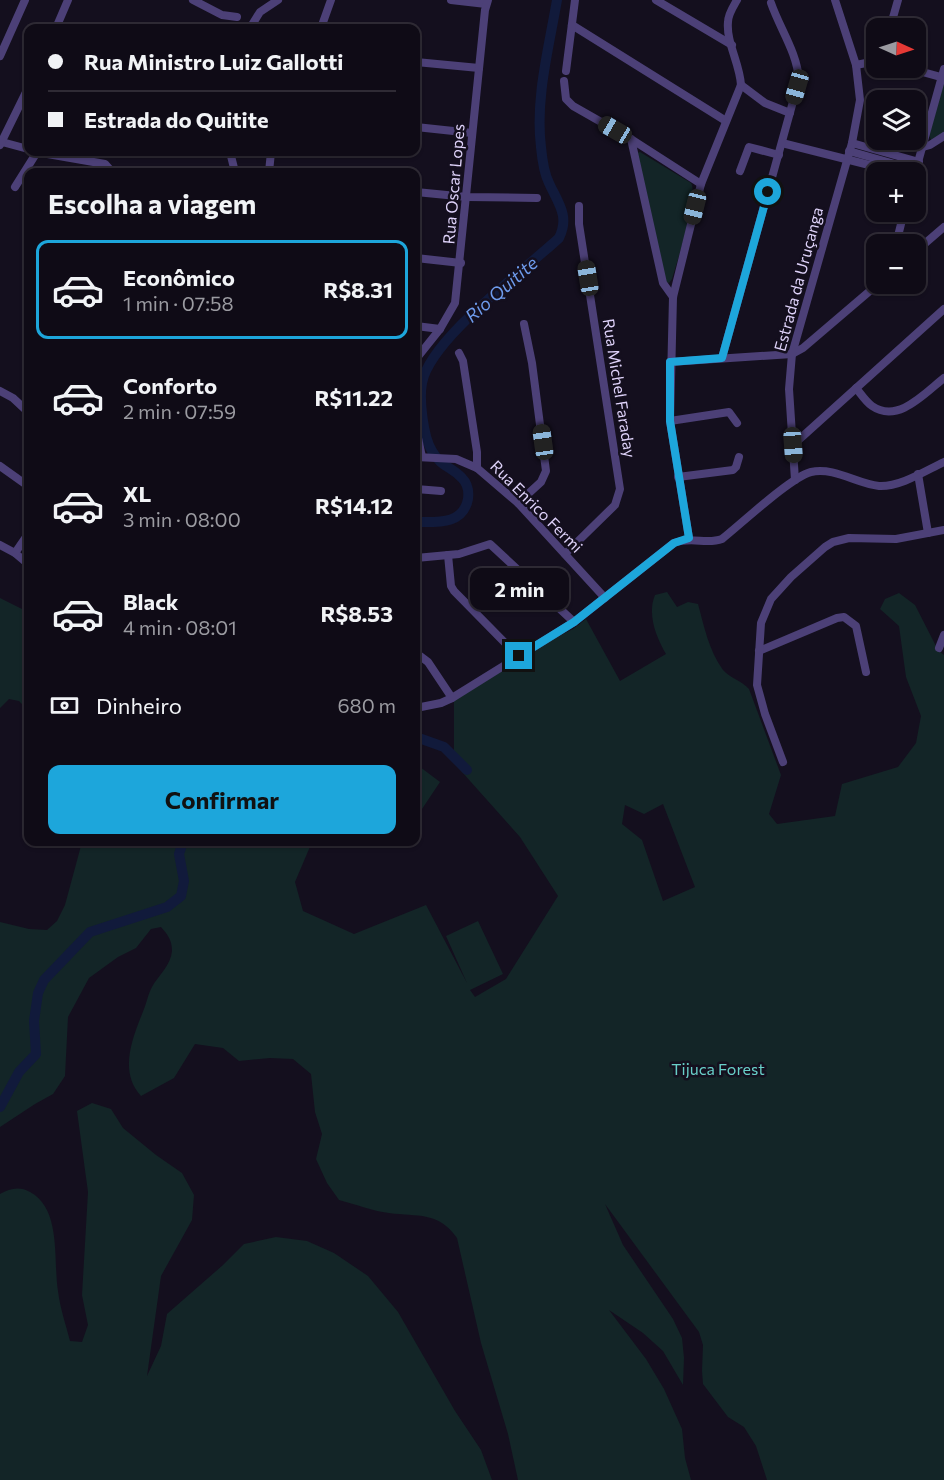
<!DOCTYPE html>
<html lang="pt">
<meta charset="utf-8">
<style>
:root{--surface:#0f0b16;--page:#1d1923;--text:#f1f3f6;--muted:#9b9ba1;--line:#2f2b35;--accent:#1da6db}
body{margin:0;font-family:Commissioner,sans-serif;background:var(--page);color:var(--text);height:100vh;display:flex;flex-direction:column;font-size:22px;white-space:nowrap}
*{box-sizing:border-box;margin:0}
p{font-size:20px;color:var(--muted)}
.icon{flex:none;width:33px;height:33px;fill:none;stroke:currentColor;stroke-width:2;stroke-linecap:round;stroke-linejoin:round}
.map{position:relative;flex:1;overflow:hidden}
.drawer{position:absolute;left:24px;top:168px;width:396px;height:678px;display:flex;flex-direction:column;background:var(--surface);border-radius:12px;box-shadow:0 2px 4px #0004,0 0 0 2px var(--line)}
.drawer>*{flex:none}
.top-card{position:absolute;left:24px;top:24px;width:396px;height:132px;border-radius:12px;box-shadow:0 2px 4px #0004,0 0 0 2px var(--line);display:grid;align-content:center;height:132px;padding:0 24px;background:var(--surface)}
.needle{width:39px;rotate:93deg}
.controls{position:absolute;left:866px;top:18px;display:grid;gap:12px}
.controls a{display:grid;place-items:center;width:60px;height:60px;border-radius:12px;background:var(--surface);box-shadow:0 2px 4px #0004,0 0 0 2px var(--line);font-size:30px}
.end{position:absolute;width:27px;height:27px;margin:-14px;border:8px solid #1da6db;background:#111;box-shadow:0 0 0 3px #111}
.from{border-radius:50%}
.bubble{position:absolute;height:42px;border-radius:12px;background:var(--surface);box-shadow:0 2px 4px #0004,0 0 0 2px var(--line);font-size:20px;font-weight:700;line-height:42px;text-align:center}
.car{position:absolute;width:18px;height:36px;margin:-18px -9px;border-radius:8px;box-shadow:0 0 4px 2px #0007;background:linear-gradient(#222 24%,#8ab4d8 0 40%,#222 0 76%,#8ab4d8 0 86%,#222 0)}
.top-card b{display:flex;align-items:center;gap:21px;height:57px;font-size:22px}
.top-card b+b{border-top:2px solid var(--line)}
.top-card i{width:15px;height:15px;background:var(--text)}
ul{padding:0;list-style:none}
li{display:flex;align-items:center;gap:18px;height:99px;margin:0 12px 9px;padding:0 12px;border:3px solid transparent;border-radius:12px}
li div{flex:1}
li b{display:block;font-size:22px}
li em{font-style:normal;font-weight:700}
li.current{border-color:var(--accent)}
li>.icon{width:54px;height:54px;stroke-width:1.5}
h2{padding:0 24px;font-size:27px;line-height:72px}
.pay{display:flex;align-items:center;gap:15px;height:66px;padding:0 24px;font-size:22px}
.pay p{margin-inline-start:auto}
.primary-button{display:flex;gap:12px;margin-top:auto;padding:12px 24px}
.primary-button a{flex:1;height:69px;border-radius:12px;background:var(--accent);color:#111;font-size:24px;font-weight:700;line-height:69px;text-align:center}
.map>svg:first-child{display:block}
.green{fill:#132527;fill-rule:evenodd}
.lines{fill:none;stroke-linecap:round;stroke-linejoin:round}
.river{stroke:#111a3b;stroke-width:10}
.minor{stroke:#4c4077;stroke-width:8}
.route{stroke:#1da6db;stroke-width:8}
.labels{text-anchor:middle;dominant-baseline:central;stroke-width:5;stroke-linejoin:round;paint-order:stroke}
.street-label{font-size:16px;fill:#ded2f9;stroke:#140f1e}
.park-label{font-size:16px;fill:#68cfc8;stroke:#140f1e}
.water-label{font-size:18px;font-style:italic;fill:#6e9bec;stroke:#140f1e}
</style>
<div class="map">
<svg width="944" height="1480" viewBox="0 0 944 1480">
<rect width="100%" height="100%" fill="#140f1e"/>
<g class="green">
<polygon points="944,83 944,133 931,140 929,135"/>
<path d="M640,152L691,183C699,195 677,262 672,279L669,283L664,281L636,153Z"/>
<path d="M667,592L677,607L688,602L698,604C704,626 709,651 723,670C730,678 742,681 749,689L781,775L769,814L777,824L835,816L842,784L898,767L916,743L921,716L906,677L899,626L880,609L885,599L899,593L915,605L938,650L944,655V1480H767L756,1446L744,1427L728,1417L703,1384L702,1371L703,1345L699,1332L605,1204L623,1245L673,1319L682,1338L684,1358L683,1385L663,1351L643,1333L609,1310L646,1359L664,1389L682,1429L685,1458L691,1480H518L508,1434L481,1343L457,1238C438,1211 418,1217 389,1213C372,1211 355,1204 339,1200L327,1183L316,1159L322,1134L315,1112L311,1074L293,1059L270,1058L239,1061L223,1048L195,1044L174,1078L141,1096C118,1071 133,1037 144,1009C147,1002 148,994 152,987C158,976 171,965 172,951C172,940 168,935 161,927L151,929L136,948L118,957L89,978L68,1017L65,1076L53,1094L35,1104L0,1127V922L29,929L47,930L57,921L65,905L82,842H312L295,882L303,911L354,934L426,905L467,983L446,936L478,921L503,974L470,990L475,997L506,979L558,896L520,837L454,763V699L557,637L573,629L586,619L620,681L666,654C656,637 647,614 655,595ZM663,804L695,887L663,901L642,840L622,824L625,805L644,814Z"/>
<path d="M0,598L28,612V751L25,749C24,735 27,722 26,708L19,701L9,699L0,708Z"/>
<polygon points="416,764 440,782 416,818"/>
<path d="M92,1103L111,1109L123,1128L156,1155L182,1173L194,1195L192,1220L161,1276L147,1376L161,1346L167,1314L223,1265L244,1244L276,1237L307,1241L334,1253L368,1276L398,1312L455,1411L481,1450L492,1480H0V1194C10,1188 20,1186 30,1192C62,1209 53,1261 58,1291C60,1308 66,1325 70,1341L82,1342L88,1325L82,1295L88,1192L77,1111Z"/>
</g>
<g class="lines">
<g class="river">
<path d="M416,522C437,522 463,525 468,499C469,491 468,484 462,478C451,466 442,468 432,451C423,437 419,399 422,383C430,339 525,270 559,238C570,216 558,203 549,183C544,173 542,158 541,147C535,99 549,47 557,0"/>
<polyline points="416,613 416,614"/>
<polyline points="416,737 444,747 467,770"/>
<polyline points="0,1107 19,1072 36,1054 34,1021 38,993 44,980 90,932 167,907 181,896 184,881 179,854 183,842"/>
</g>
<g class="minor">
<polyline points="193,0 222,15 237,17"/>
<polyline points="451,0 486,4"/>
<polyline points="656,0 732,45"/>
<polyline points="572,25 726,121"/>
<polyline points="56,28 68,0"/>
<polyline points="250,28 260,12 278,0"/>
<polyline points="321,28 331,0"/>
<polyline points="890,28 898,0"/>
<polyline points="0,56 25,0"/>
<polyline points="416,62 479,68"/>
<polyline points="856,65 876,61"/>
<polyline points="908,68 944,78"/>
<polyline points="566,71 575,0"/>
<polyline points="564,81 566,99 573,106 631,139 701,184"/>
<polyline points="741,85 765,103 790,113"/>
<polyline points="416,127 472,133"/>
<polyline points="631,139 663,283 673,297"/>
<polyline points="2,142 28,149"/>
<polyline points="782,143 897,172"/>
<polyline points="852,143 919,162"/>
<polyline points="0,145 28,88"/>
<polyline points="923,147 930,145 944,136"/>
<polyline points="849,151 916,170"/>
<polyline points="36,152 105,164 112,172"/>
<polyline points="153,152 158,152"/>
<polyline points="230,152 235,172"/>
<polyline points="740,171 749,147 779,155"/>
<polyline points="269,172 271,152"/>
<polyline points="915,173 944,69"/>
<polyline points="15,187 37,152"/>
<polyline points="416,192 467,197 537,198"/>
<polyline points="896,244 904,212"/>
<polyline points="915,252 944,227"/>
<polyline points="416,258 461,263"/>
<polyline points="416,326 440,329"/>
<polyline points="459,353 463,361 477,452 477,468 518,503 605,598"/>
<path d="M722,358L799,80C797,52 780,29 771,3"/>
<polyline points="416,359 440,329 455,303 485,10 488,0"/>
<polyline points="670,362 792,354 803,348 878,284"/>
<path d="M856,388C861,394 866,402 872,406C898,424 925,393 944,378"/>
<polyline points="0,391 13,398 28,412"/>
<polyline points="670,421 729,412 737,423"/>
<polyline points="416,428 422,457"/>
<polyline points="793,445 944,309"/>
<polyline points="416,457 456,459 477,468"/>
<polyline points="0,466 28,486"/>
<polyline points="918,474 928,533"/>
<polyline points="678,477 733,470 736,467 739,457"/>
<polyline points="795,480 789,389 792,354 852,143 860,100 856,65 835,0"/>
<polyline points="416,489 441,491"/>
<polyline points="518,503 541,482 546,471 532,363 524,324"/>
<path d="M689,538L670,421L673,297L701,184L741,85C740,64 726,42 728,22C728,14 733,7 737,0"/>
<polyline points="0,545 15,553 28,564"/>
<polyline points="15,553 28,534"/>
<polyline points="565,554 615,505 620,489 579,224 579,206"/>
<polyline points="448,555 451,586 454,591 508,646"/>
<polyline points="416,558 459,554 490,544 574,622"/>
<polyline points="939,648 944,635"/>
<polyline points="759,651 837,618 844,617 856,626 866,672"/>
<polyline points="420,656 428,662 452,698"/>
<path d="M416,708L441,703L452,698L574,622L674,543C692,536 706,545 722,539C741,524 791,477 811,472C835,467 857,484 879,486C900,487 925,471 944,462"/>
<polyline points="783,762 765,714 757,685 761,623 771,599 791,577 825,547 833,542 849,538 896,539 944,530"/>
</g>
</g>
<g class="lines">
<polyline class="route" points="519,656 574,622 674,543 689,538 670,421 670,362 722,358 768,192"/>
</g>
<g class="labels">
<g class="street-label">
<text transform="translate(453 184) rotate(-85)">Rua Oscar Lopes</text>
<text transform="translate(798 279) rotate(-75)">Estrada da Uruçanga</text>
<text transform="translate(620 388) rotate(81)">Rua Michel Faraday</text>
<text transform="translate(537 506) rotate(45)">Rua Enrico Fermi</text>
</g>
<g class="park-label">
<text x="718" y="1068">Tijuca Forest</text>
</g>
<g class="water-label">
<text transform="translate(501 289) rotate(-41)">Rio Quitite</text>
</g>
</g>
</svg>
<div class="controls">
<a><svg class="needle" viewBox="-14 -14 28 28"><path d="M0-13l5 13h-10z" fill="#e53935"/><path d="M0 13l5-13h-10z" fill="#9b9ba1"/></svg></a>
<a><svg class="icon" aria-label="layers" viewBox="0 0 24 24"><path d="M12 4l9 5-9 5-9-5zM3 14l9 5 9-5"/></svg></a>
<a>+</a>
<a>−</a>
</div>
<i class="end from" style="left:768px;top:192px"></i>
<i class="end" style="left:519px;top:656px"></i>
<div class="bubble" style="left:470px;top:568px;width:99px">2 min</div>
<i class="car" style="left:797px;top:87px;rotate:196deg"></i>
<i class="car" style="left:615px;top:130px;rotate:300deg"></i>
<i class="car" style="left:695px;top:207px;rotate:194deg"></i>
<i class="car" style="left:588px;top:278px;rotate:351deg"></i>
<i class="car" style="left:543px;top:442px;rotate:352deg"></i>
<i class="car" style="left:793px;top:445px;rotate:176deg"></i>
<div class="top-card">
<b><i class="from"></i>Rua Ministro Luiz Gallotti</b>
<b><i></i>Estrada do Quitite</b>
</div>
<section class="drawer">
<h2>Escolha a viagem</h2>
<ul>
<li class="current"><svg class="icon" aria-label="car" viewBox="0 0 24 24"><path d="M5 17H2v-5l4-1 3-4h7l3 4 3 1v5h-3M9 17h6M6 11h13"/><circle cx="7" cy="17" r="2"/><circle cx="17" cy="17" r="2"/></svg><div><b>Econômico</b><p>1 min · 07:58</p></div><em>R$8.31</em></li>
<li><svg class="icon" aria-label="car" viewBox="0 0 24 24"><path d="M5 17H2v-5l4-1 3-4h7l3 4 3 1v5h-3M9 17h6M6 11h13"/><circle cx="7" cy="17" r="2"/><circle cx="17" cy="17" r="2"/></svg><div><b>Conforto</b><p>2 min · 07:59</p></div><em>R$11.22</em></li>
<li><svg class="icon" aria-label="car" viewBox="0 0 24 24"><path d="M5 17H2v-5l4-1 3-4h7l3 4 3 1v5h-3M9 17h6M6 11h13"/><circle cx="7" cy="17" r="2"/><circle cx="17" cy="17" r="2"/></svg><div><b>XL</b><p>3 min · 08:00</p></div><em>R$14.12</em></li>
<li><svg class="icon" aria-label="car" viewBox="0 0 24 24"><path d="M5 17H2v-5l4-1 3-4h7l3 4 3 1v5h-3M9 17h6M6 11h13"/><circle cx="7" cy="17" r="2"/><circle cx="17" cy="17" r="2"/></svg><div><b>Black</b><p>4 min · 08:01</p></div><em>R$8.53</em></li>
</ul>
<div class="pay"><svg class="icon" aria-label="cash" viewBox="0 0 24 24"><path d="M3 7h18v10H3z"/><circle cx="12" cy="12" r="2"/></svg>Dinheiro<p>680 m</p></div>
<div class="primary-button"><a>Confirmar</a></div>
</section>
</div>
